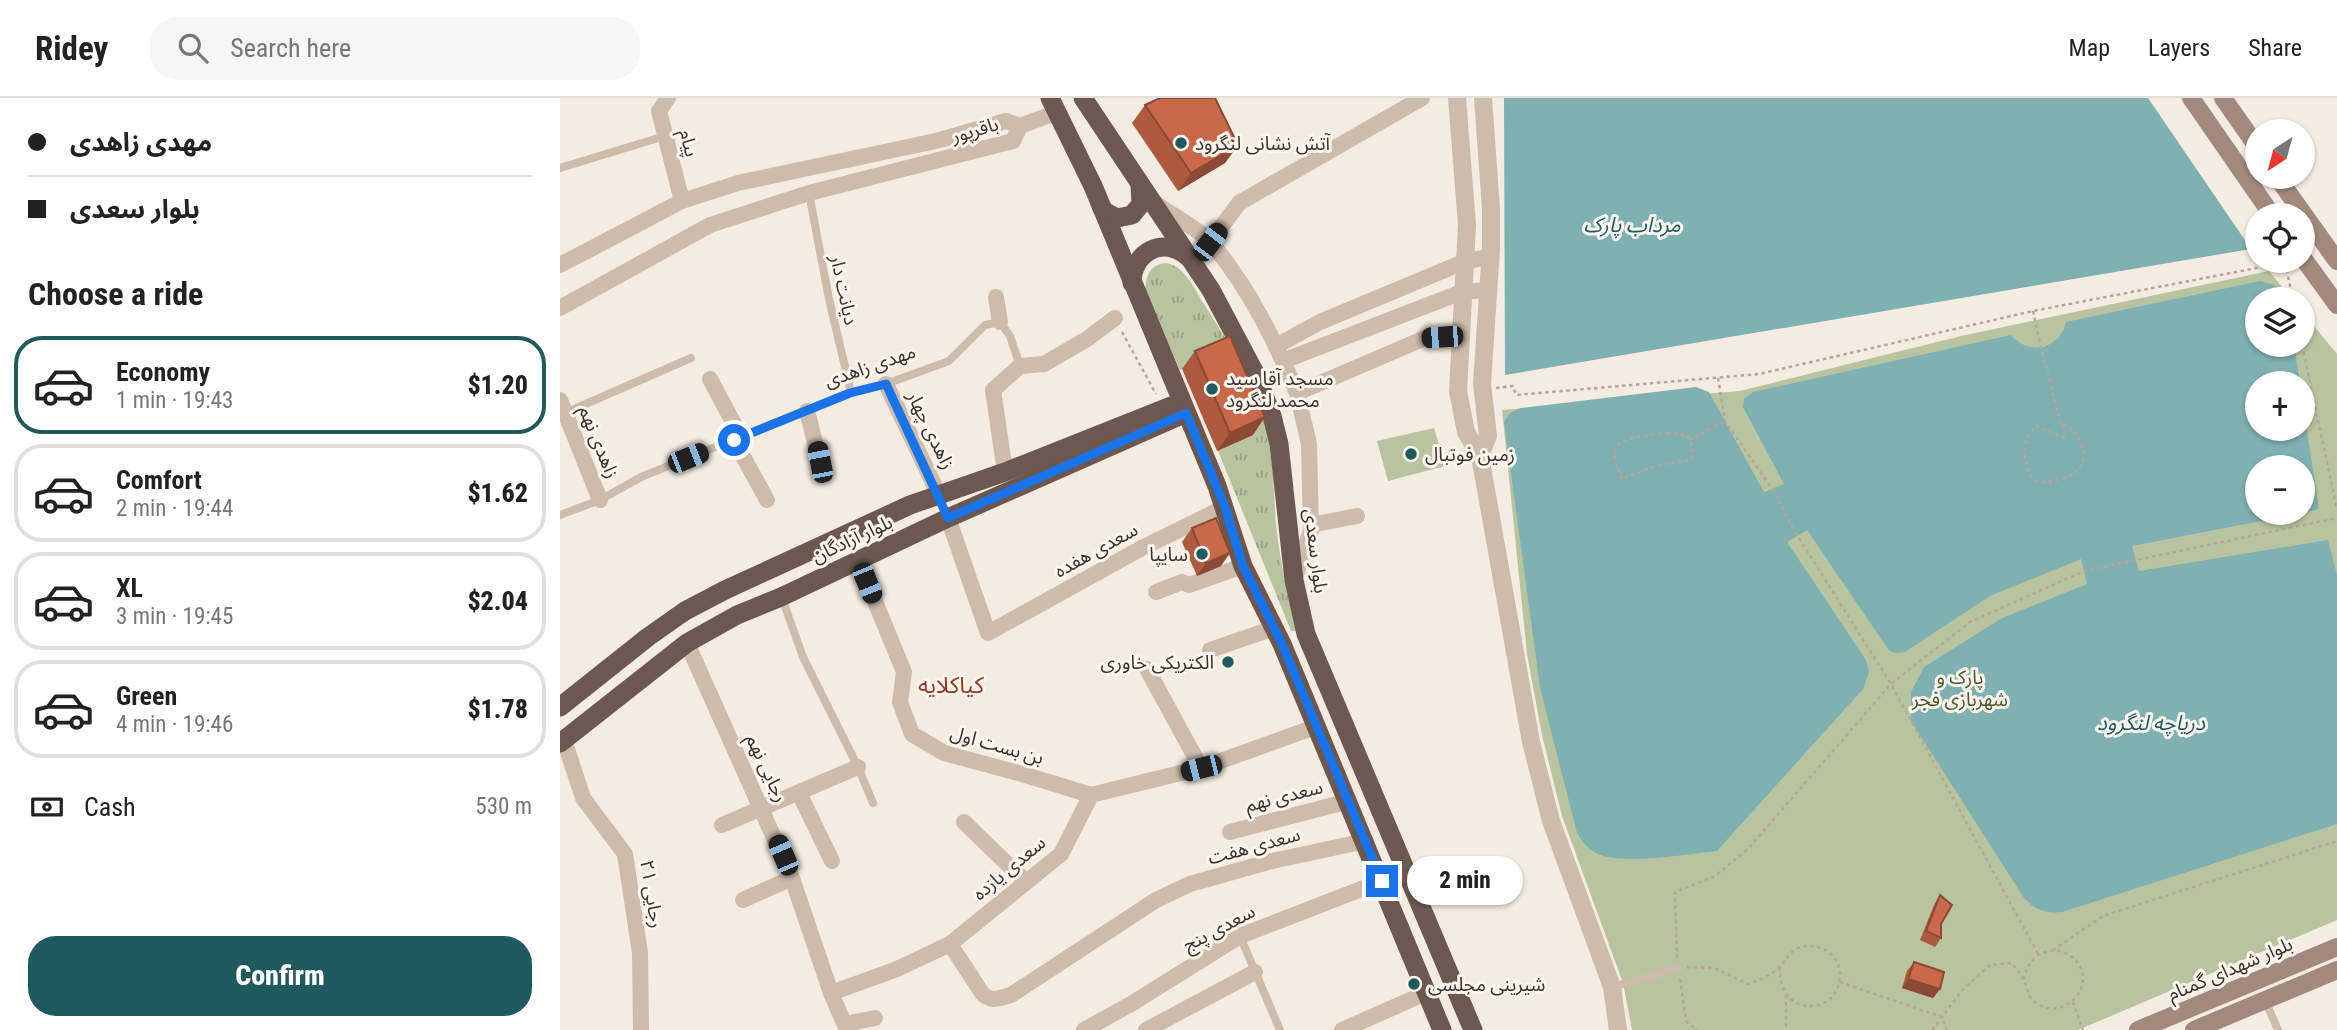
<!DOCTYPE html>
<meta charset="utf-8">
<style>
:root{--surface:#fff;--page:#f6f6f6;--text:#222;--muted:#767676;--line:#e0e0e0;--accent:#1f5a5e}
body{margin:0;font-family:"Roboto Condensed","Noto Sans Arabic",sans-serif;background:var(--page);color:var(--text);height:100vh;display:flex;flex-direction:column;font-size:26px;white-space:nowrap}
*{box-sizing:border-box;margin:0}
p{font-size:23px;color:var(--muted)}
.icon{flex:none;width:38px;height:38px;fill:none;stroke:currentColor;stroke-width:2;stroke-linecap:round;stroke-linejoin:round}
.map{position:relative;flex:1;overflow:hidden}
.panel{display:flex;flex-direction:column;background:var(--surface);width:560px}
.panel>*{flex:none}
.top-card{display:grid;align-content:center;height:154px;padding:0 28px;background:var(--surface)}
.needle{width:46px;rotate:216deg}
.tools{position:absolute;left:1685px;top:21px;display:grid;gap:14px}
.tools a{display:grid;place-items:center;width:70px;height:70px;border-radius:50%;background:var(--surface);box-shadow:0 2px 5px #0004;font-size:35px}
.end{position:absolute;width:32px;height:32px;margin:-16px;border:9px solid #1a73e8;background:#fff;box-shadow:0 0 0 4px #fff}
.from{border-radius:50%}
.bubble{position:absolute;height:49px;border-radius:24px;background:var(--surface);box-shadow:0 2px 5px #0004;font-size:23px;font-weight:800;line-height:49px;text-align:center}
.car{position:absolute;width:21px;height:42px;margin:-21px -10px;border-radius:9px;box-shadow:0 0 5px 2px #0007;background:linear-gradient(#222 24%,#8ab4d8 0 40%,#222 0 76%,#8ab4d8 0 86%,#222 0)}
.top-card b{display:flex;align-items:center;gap:24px;height:66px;font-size:26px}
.top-card b+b{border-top:2px solid var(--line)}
.top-card i{width:18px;height:18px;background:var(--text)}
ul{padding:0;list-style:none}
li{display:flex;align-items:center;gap:21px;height:98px;margin:0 14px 10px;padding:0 14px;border:4px solid var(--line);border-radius:28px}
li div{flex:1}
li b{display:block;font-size:26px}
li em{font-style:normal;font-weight:800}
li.on{border-color:var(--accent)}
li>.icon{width:63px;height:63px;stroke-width:1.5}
h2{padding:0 28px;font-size:32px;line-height:84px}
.pay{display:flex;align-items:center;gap:18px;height:77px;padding:0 28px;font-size:26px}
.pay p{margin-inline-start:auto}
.cta{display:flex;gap:14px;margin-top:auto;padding:14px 28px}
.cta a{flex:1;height:80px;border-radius:28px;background:var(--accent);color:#fff;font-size:28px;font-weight:800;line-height:80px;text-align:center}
header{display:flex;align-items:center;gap:42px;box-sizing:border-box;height:98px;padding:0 35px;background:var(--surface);border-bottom:2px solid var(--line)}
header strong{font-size:33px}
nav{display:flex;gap:38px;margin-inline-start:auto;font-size:24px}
.search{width:490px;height:63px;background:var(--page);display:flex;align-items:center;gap:18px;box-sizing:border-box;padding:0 24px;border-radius:28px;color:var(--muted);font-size:26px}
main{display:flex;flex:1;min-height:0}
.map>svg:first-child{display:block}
.grass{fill:url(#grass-tufts)}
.park{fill:#b8c4a0;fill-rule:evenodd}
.water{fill:#7fb0b2}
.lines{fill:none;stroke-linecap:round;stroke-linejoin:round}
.path{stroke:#b9a596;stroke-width:2.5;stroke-dasharray:3.5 3.5;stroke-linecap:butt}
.service{stroke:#cdbbac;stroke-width:8}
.minor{stroke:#cdbbac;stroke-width:16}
.tertiary{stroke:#cdbbac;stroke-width:18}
.secondary{stroke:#a18a7d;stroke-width:18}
.trunk{stroke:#6c584f;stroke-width:19}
.wall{fill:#ac5a40}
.shaded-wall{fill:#8c4a34}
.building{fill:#c8694b;stroke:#8c4a34;stroke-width:2}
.route{stroke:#1a73e8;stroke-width:9}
.poi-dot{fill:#1f5a5e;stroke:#fbf5ee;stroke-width:2.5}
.labels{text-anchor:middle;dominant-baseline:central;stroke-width:6;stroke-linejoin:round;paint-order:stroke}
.street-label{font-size:19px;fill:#3b302b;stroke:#fbf5ee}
.poi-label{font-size:19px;fill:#3b302b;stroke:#fbf5ee;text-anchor:start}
.park-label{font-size:19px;fill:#4a5a2e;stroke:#fbf5ee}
.water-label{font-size:21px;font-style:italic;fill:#1f5a5e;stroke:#fbf5ee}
.quarter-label{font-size:23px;fill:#8c3b22;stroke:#fbf5ee}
</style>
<header>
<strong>Ridey</strong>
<div class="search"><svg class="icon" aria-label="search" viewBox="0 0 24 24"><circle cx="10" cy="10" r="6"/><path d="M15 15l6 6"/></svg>Search here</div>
<nav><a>Map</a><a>Layers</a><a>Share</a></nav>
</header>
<main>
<section class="panel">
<div class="top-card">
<b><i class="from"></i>مهدی زاهدی</b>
<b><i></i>بلوار سعدی</b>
</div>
<h2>Choose a ride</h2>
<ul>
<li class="on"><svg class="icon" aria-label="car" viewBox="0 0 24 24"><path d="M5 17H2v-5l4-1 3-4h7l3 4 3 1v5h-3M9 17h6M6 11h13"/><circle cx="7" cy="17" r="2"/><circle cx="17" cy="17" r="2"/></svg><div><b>Economy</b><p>1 min · 19:43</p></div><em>$1.20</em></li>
<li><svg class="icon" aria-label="car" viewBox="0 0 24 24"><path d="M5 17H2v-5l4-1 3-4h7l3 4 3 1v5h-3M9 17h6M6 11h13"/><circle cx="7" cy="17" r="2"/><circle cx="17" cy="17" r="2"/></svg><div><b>Comfort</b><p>2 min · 19:44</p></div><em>$1.62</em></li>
<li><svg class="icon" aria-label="car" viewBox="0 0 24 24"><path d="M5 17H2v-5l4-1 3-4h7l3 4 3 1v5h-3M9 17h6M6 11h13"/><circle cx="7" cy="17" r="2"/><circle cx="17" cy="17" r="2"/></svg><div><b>XL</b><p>3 min · 19:45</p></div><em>$2.04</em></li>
<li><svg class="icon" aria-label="car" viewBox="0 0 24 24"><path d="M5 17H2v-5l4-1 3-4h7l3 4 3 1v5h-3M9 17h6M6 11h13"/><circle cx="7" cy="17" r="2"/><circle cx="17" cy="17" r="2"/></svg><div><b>Green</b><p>4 min · 19:46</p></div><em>$1.78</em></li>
</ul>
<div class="pay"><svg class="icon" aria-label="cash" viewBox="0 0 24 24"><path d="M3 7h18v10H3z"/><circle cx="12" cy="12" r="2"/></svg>Cash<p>530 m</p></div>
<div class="cta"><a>Confirm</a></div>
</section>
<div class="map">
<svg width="1777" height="932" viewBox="0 0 1777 932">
<defs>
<pattern id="grass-tufts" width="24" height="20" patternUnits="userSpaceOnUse" patternTransform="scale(1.75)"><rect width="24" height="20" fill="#b8c4a0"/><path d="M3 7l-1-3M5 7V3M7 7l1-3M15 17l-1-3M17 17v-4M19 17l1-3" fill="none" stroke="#97a083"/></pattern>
</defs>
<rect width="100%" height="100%" fill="#f4ebe1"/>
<path class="grass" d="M605,165C624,166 635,192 644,206C666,241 688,275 702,315C714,350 713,390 716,427C720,463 728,498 736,533H731L658,353L657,256L620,272L585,193C586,179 589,167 605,165Z"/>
<g class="park">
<path d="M1709,173L1732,201H1698V247H1743V215L1777,256V822L1518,932H1072L1063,885L1002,718L982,637L967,556L942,312L1180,293L1401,238ZM1698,285H1743V331H1698ZM1698,369H1743V415H1698Z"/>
<polygon points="874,330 885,368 828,383 817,343"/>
</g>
<g class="water">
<polygon points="944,0 1588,0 1691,151 945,277"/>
<path d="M1700,183L1714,187L1726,201H1698V247H1734L1740,285H1698V331H1743V307L1759,411L1743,415V369H1698V415H1742L1572,448L1579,473L1768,442L1777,477V726L1502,814C1486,816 1475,812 1464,800L1351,623V594L1364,569L1442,520L1527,486L1521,461L1430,498L1345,554L1334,555L1328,551L1247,432L1227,444L1306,562L1309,574L1303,591L1157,753C1128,756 1060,768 1036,755C1027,751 1022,743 1017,735L980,589L944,324L950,315L961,310L1136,289L1149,294L1204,394L1224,386L1183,309L1184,301L1193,294L1451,237C1469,258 1499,252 1506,224Z"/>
</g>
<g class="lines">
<g class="path">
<polyline points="1725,165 1733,201"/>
<polyline points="1473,213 1481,250 1501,327"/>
<polyline points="562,234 596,296"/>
<polyline points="1742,247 1777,411"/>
<polyline points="1158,280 1165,323 1212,391 1237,437 1331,586 1478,856"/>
<polyline points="936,290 953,288 956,297 1199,276 1473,213 1728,164"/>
<path d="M1503,326C1521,334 1532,360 1515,375C1512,378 1504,380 1500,381C1484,387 1471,386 1467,368C1462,349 1464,342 1476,328L1505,340Z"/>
<path d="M1107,335L1127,337L1133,350L1131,362L1098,367L1062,381C1059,373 1053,361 1055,353C1057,338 1094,337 1107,335Z"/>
<polyline points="1129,342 1165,323"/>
<polyline points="1493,852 1543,818 1777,743"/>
<polyline points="1117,860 1115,794 1155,778 1188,751 1331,586 1410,524 1524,473 1777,420"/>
<path d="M1127,869L1154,870L1188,886C1199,882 1213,877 1221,867C1228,860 1230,853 1240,849C1250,846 1263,849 1271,856C1276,860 1279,868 1280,875C1282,918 1217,923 1220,868"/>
<polyline points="1120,881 1126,923 1137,932"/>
<polyline points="1280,884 1382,919 1387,932"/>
<polyline points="1226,897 1226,932"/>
<polyline points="1513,904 1523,932"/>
<path d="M1372,932L1404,890L1430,867L1452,865C1456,871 1462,877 1464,883C1467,888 1467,894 1470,899C1496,931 1545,888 1512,859C1504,853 1495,851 1486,854C1472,858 1467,868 1464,881"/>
</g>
<g class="service">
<polyline points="0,70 105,38"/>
<polyline points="249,95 269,201 291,294"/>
<polyline points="5,315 131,260"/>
<polyline points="0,417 40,402 81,379 291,294 326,286 389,263 425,227 440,224 450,238 460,268"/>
<polyline points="222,500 243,559 298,669 313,705"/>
<polyline points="680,838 720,932"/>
<polyline points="1052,889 1118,870"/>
<polyline points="1705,902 1718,932"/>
</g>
<g class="minor">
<polyline points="108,0 99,13 122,103"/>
<polyline points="460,28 498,14"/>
<path d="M595,105C612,117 639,131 652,146C689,190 715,243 737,295"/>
<polyline points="650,144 679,105 862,0"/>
<polyline points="0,167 122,103 178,85 376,43 446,23 460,28"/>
<polyline points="436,199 440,224"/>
<polyline points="0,210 150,127 249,95 453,43 460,28"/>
<polyline points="716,248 760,224 906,163 930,159"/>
<polyline points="723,263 902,194 929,192"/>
<polyline points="150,281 181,339"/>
<polyline points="326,286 379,397"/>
<polyline points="0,302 40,402"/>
<polyline points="247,313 260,364"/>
<polyline points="174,342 207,402"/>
<polyline points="445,374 433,292 460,268 484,266 527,241 555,220"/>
<polyline points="388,420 428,535 580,451 665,409"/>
<polyline points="751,427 797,418"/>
<polyline points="298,462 344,574 340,604 352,636 384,655 462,676 531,697"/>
<polyline points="735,479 751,433 749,346 737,295 865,240 900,238"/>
<polyline points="596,494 622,484 629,487 683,468"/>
<polyline points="127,545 232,780 271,895 287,932"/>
<polyline points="650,552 714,530"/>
<polyline points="587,571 641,670"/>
<polyline points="4,642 23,700 65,756 80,855 81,932"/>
<polyline points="239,695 272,763"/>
<polyline points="404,724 466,784"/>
<polyline points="162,727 298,669"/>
<polyline points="670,734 789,703"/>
<polyline points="183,802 232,780"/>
<path d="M390,846L422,895C431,905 439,900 451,897L596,802L630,786L712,763L806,743"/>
<polyline points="271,895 337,871 390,846 501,756 531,697 641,670 755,629"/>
<polyline points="285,926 315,920"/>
<polyline points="524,932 571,906 680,838 822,783"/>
<polyline points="586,932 695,874"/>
<polyline points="782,932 866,895"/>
</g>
<g class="tertiary">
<polyline points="897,0 907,127 898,293 906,334 920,358 928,338 922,286 931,151 931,111 923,0"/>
<polyline points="920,358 971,644 991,723 1052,889 1058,932"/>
</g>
<g class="secondary">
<polyline points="1631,0 1712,117"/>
<polyline points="1663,0 1698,50"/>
<polyline points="1717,79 1777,163"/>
<polyline points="1743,160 1777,207"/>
<polyline points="1578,932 1777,849"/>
<polyline points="1634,932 1777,872"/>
</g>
<g class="trunk">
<polyline points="490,0 533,88 657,388 683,468 722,546 882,932"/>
<polyline points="523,0 651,192 696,277 712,318 719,346 734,482 746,536 913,932"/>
<polyline points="541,108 544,113 557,120 572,117 581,106 580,86"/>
<path d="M572,185C572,154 604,137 628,159"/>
<polyline points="0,609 88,539 125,513 165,492 350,407 445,374 611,308"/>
<polyline points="0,645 127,545 177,517 221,499 388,420 626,315"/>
</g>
</g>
<g class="wall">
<polygon points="585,7 678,47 665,65 618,93 572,25"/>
<polygon points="635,253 693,337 657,353 622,271"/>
<polygon points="632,430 661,468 637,478 622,444"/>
<polygon points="1380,797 1381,840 1375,849 1360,842 1374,807"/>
<polygon points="1354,864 1380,891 1373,900 1342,890 1347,873"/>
</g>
<g class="shaded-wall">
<polygon points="678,47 665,65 618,93 631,75"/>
<polygon points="705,319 693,337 657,353 670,335"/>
<polygon points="670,455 661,468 637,478 646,465"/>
<polygon points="1348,881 1380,891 1373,900 1342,890"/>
</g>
<g class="building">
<polygon points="600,0 655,0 678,47 631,75 585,7"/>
<polygon points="670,238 705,319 670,335 635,253"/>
<polygon points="656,420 670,455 646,465 632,430"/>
<polygon points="1380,797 1392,807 1381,826 1381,840 1366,833"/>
<polygon points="1354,864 1384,874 1380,891 1348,881"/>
</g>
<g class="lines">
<polyline class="route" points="174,342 290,295 326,286 388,420 626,315 665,409 683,468 722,546 822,783"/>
</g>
<g class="poi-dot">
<circle cx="621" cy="45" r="7"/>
<circle cx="652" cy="291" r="7"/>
<circle cx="851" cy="356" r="7"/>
<circle cx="642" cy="456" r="7"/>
<circle cx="668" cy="564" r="7"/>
<circle cx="854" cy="886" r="7"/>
</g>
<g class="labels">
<g class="street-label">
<text transform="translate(415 32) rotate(-16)">باقرپور</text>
<text transform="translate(129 45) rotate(76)">پیام</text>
<text transform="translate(284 192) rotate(78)">دیانت دار</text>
<text transform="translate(310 268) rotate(-19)">مهدی زاهدی</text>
<text transform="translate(371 332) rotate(64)">زاهدی چهار</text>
<text transform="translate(39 344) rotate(68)">زاهدی نهم</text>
<text transform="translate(292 441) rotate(-25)">بلوار آزادگان</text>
<text transform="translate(536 452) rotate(-29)">سعدی هفده</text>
<text transform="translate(756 453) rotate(83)">بلوار سعدی</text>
<text transform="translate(437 647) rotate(16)">بن بست اول</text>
<text transform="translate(207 670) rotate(65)">رجایی نهم</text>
<text transform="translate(724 698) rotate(-14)">سعدی نهم</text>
<text transform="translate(694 748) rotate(-15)">سعدی هفت</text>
<text transform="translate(449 770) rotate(-40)">سعدی یازده</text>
<text transform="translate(92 796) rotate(81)">رجایی ۲۱</text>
<text transform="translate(659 830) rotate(-28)">سعدی پنج</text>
<text transform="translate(1670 871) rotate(-23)">بلوار شهدای گمنام</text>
</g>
<g class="poi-label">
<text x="635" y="45">آتش نشانی لنگرود</text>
<text x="666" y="280">مسجد آقا سید<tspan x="666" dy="22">محمد لنگرود</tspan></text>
<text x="865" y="356">زمین فوتبال</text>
<text x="628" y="456" text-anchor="end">سایپا</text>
<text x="654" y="564" text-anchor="end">الکتریکی خاوری</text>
<text x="868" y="886">شیرینی مجلسی</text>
</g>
<g class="park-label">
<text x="1400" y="579">پارک و<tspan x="1400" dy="22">شهربازی فجر</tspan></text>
</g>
<g class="water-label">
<text x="1072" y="127">مرداب پارک</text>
<text x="1591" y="625">دریاچه لنگرود</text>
</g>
<g class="quarter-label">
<text x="391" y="587">کیاکلایه</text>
</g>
</g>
</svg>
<div class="tools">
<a><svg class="needle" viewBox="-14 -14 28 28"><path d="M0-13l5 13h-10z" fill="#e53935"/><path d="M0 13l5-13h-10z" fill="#767676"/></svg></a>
<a><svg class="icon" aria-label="locate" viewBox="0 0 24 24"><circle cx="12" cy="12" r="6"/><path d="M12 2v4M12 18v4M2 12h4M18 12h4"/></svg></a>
<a><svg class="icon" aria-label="layers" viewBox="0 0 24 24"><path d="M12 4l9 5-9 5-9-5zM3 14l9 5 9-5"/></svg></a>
<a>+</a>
<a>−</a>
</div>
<i class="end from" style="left:174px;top:342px"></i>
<i class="end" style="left:822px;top:783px"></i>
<div class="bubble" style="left:847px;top:758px;width:116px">2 min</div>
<i class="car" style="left:650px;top:144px;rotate:37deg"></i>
<i class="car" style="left:882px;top:239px;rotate:266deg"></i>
<i class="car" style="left:128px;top:360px;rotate:68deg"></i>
<i class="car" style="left:260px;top:364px;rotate:349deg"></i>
<i class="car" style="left:307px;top:485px;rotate:158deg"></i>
<i class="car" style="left:641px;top:670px;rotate:256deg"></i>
<i class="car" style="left:223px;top:757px;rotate:337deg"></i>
</div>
</main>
